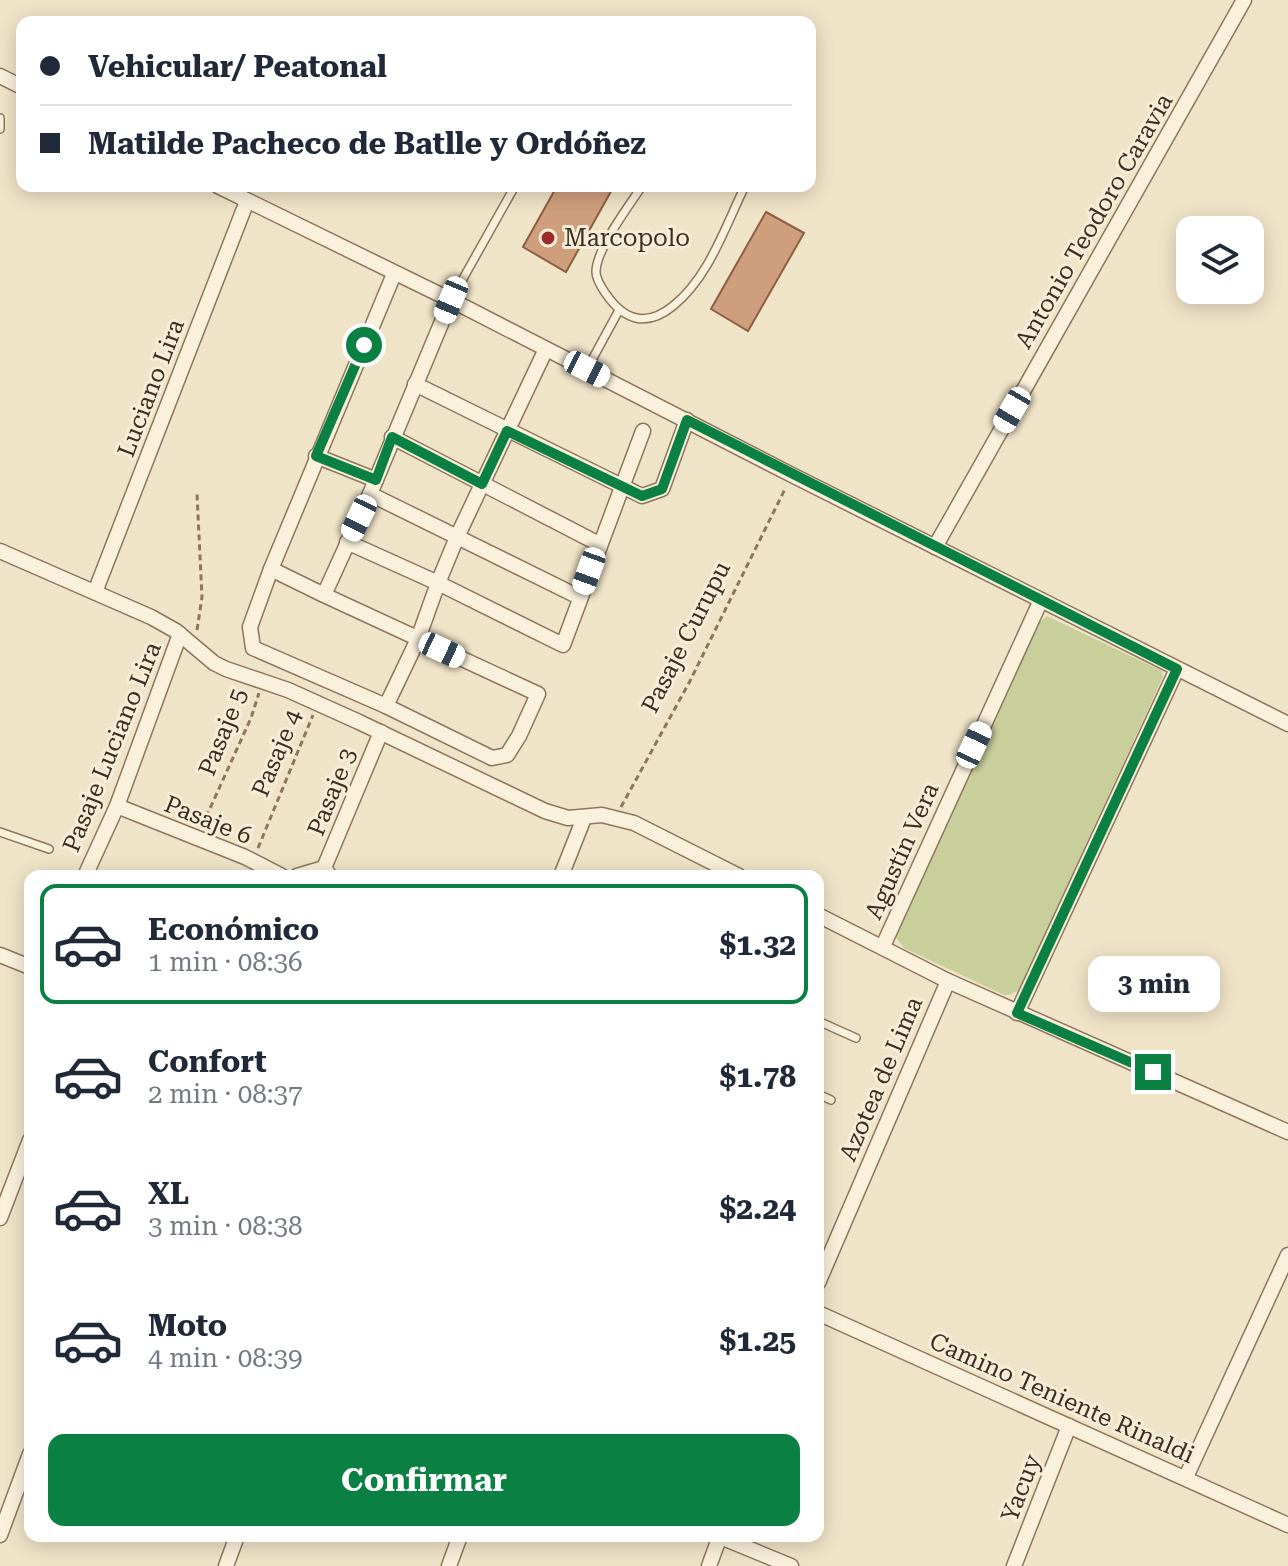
<!DOCTYPE html>
<html lang="es">
<meta charset="utf-8">
<style>
:root{--surface:#fff;--page:#f2f2f3;--text:#1f2937;--muted:#747a83;--line:#e0e1e3;--accent:#0b8043}
body{margin:0;font-family:"Roboto Serif",serif;background:var(--page);color:var(--text);height:100vh;display:flex;flex-direction:column;font-size:30px;white-space:nowrap}
*{box-sizing:border-box;margin:0}
p{font-size:26px;color:var(--muted)}
.icon{flex:none;width:44px;height:44px;fill:none;stroke:currentColor;stroke-width:2;stroke-linecap:round;stroke-linejoin:round}
.map{position:relative;flex:1;overflow:hidden}
.panel{position:absolute;left:24px;top:870px;width:800px;height:672px;display:flex;flex-direction:column;background:var(--surface);border-radius:16px;box-shadow:0 4px 20px #0003}
.panel>*{flex:none}
.top-card{position:absolute;left:16px;top:16px;width:800px;height:176px;border-radius:16px;box-shadow:0 4px 20px #0003;display:grid;align-content:center;height:176px;padding:0 24px;background:var(--surface)}
.tools{position:absolute;left:1176px;top:216px;display:grid;gap:16px}
.tools a{display:grid;place-items:center;width:88px;height:88px;border-radius:16px;background:var(--surface);box-shadow:0 4px 20px #0003;font-size:40px}
.end{position:absolute;width:36px;height:36px;margin:-18px;border:10px solid #0b8043;background:#fff;box-shadow:0 0 0 4px #fff}
.from{border-radius:50%}
.bubble{position:absolute;height:56px;border-radius:16px;background:var(--surface);box-shadow:0 4px 20px #0003;font-size:26px;font-weight:700;line-height:56px;text-align:center}
.car{position:absolute;width:24px;height:48px;margin:-24px -12px;border-radius:10px;box-shadow:0 0 6px 2px #0007;background:linear-gradient(#fff 24%,#345 0 40%,#fff 0 76%,#345 0 86%,#fff 0)}
.top-card b{display:flex;align-items:center;gap:28px;height:76px;font-size:30px}
.top-card b+b{border-top:2px solid var(--line)}
.top-card i{width:20px;height:20px;background:var(--text)}
ul{padding:14px 0 0;list-style:none}
li{display:flex;align-items:center;gap:24px;height:120px;margin:0 16px 12px;padding:0 8px;border:4px solid transparent;border-radius:16px}
li div{flex:1}
li b{display:block;font-size:30px}
li em{font-style:normal;font-weight:700}
li.current{border-color:var(--accent)}
li>.icon{width:72px;height:72px;stroke-width:1.5}
.action{display:flex;gap:16px;margin-top:auto;padding:16px 24px}
.action a{flex:1;height:92px;border-radius:16px;background:var(--accent);color:#fff;font-size:32px;font-weight:700;line-height:92px;text-align:center}
.map>svg:first-child{display:block}
.green{fill:#c9cf9b}
.building{fill:#cf9f7d;stroke:#8d5f41;stroke-width:2}
.lines{fill:none;stroke-linecap:round;stroke-linejoin:round}
.service-casing{stroke:#8d765c;stroke-width:10}
.minor-casing{stroke:#8d765c;stroke-width:17}
.path{stroke:#8d765c;stroke-width:3;stroke-dasharray:6 4;stroke-linecap:butt}
.service{stroke:#faf1dc;stroke-width:7}
.minor{stroke:#faf1dc;stroke-width:14}
.route{stroke:#0b8043;stroke-width:10}
.poi-dot{fill:#9e2a2b;stroke:#f7eed8;stroke-width:3}
.labels{text-anchor:middle;dominant-baseline:central;stroke-width:6;stroke-linejoin:round;paint-order:stroke}
.street-label{font-size:24px;fill:#3d2e20;stroke:#f7eed8}
.poi-label{font-size:24px;fill:#3d2e20;stroke:#f7eed8;text-anchor:start}
</style>
<div class="map">
<svg width="1288" height="1566" viewBox="0 0 1288 1566">
<rect width="100%" height="100%" fill="#f0e4c8"/>
<polygon class="green" points="1047,616 1162,671 1163,677 1019,990 1010,995 1004,995 904,948 896,938 895,930 1031,637 1039,623"/>
<g class="building">
<polygon points="557,186 614,186 566,272 523,247"/>
<polygon points="766,212 804,233 748,331 711,309"/>
</g>
<g class="lines">
<g class="service-casing">
<g id="service">
<polyline points="0,118 0,129"/>
<path d="M642,186C629,206 596,249 596,272C596,280 602,288 606,294C624,320 646,328 673,306C709,277 725,227 745,186"/>
<polyline points="451,300 515,186"/>
<polyline points="587,369 618,312"/>
<polyline points="0,832 49,849"/>
<polyline points="818,1021 856,1038"/>
<polyline points="818,1094 831,1100"/>
</g>
</g>
<g class="minor-casing">
<g id="minor">
<polyline points="0,76 22,87"/>
<polyline points="218,186 451,300 792,475 1288,724"/>
<polyline points="546,349 457,537 438,583 563,645 643,431"/>
<polyline points="415,384 642,496 662,489 687,420"/>
<polyline points="392,437 599,544"/>
<polyline points="316,456 376,480"/>
<polyline points="370,494 579,597"/>
<polyline points="347,542 438,583 418,639 386,706"/>
<polyline points="935,547 1244,0"/>
<polyline points="0,551 151,617 176,631 214,663 226,669 288,690 359,722 545,811 568,818 602,815 634,823 739,876"/>
<polyline points="271,569 394,274"/>
<polyline points="95,592 247,201"/>
<polyline points="324,595 271,569 250,627 253,648 386,706 492,758 507,755 519,736 538,694 324,595 370,494 451,300"/>
<polyline points="117,806 245,857 282,876"/>
<polyline points="324,868 381,732"/>
<polyline points="85,876 117,806 180,634"/>
<polyline points="297,876 324,868 330,876"/>
<polyline points="561,876 584,818"/>
<polyline points="818,915 948,981 1288,1132"/>
<polyline points="883,946 1041,600"/>
<polyline points="0,955 30,967"/>
<polyline points="1017,1013 1177,669"/>
<polyline points="0,1218 30,1140"/>
<polyline points="818,1283 948,981"/>
<polyline points="818,1313 1288,1525"/>
<polyline points="1186,1477 1288,1255"/>
<polyline points="0,1535 30,1454"/>
<polyline points="718,1536 791,1566"/>
<polyline points="226,1566 237,1536"/>
<polyline points="449,1566 460,1536"/>
<polyline points="709,1566 720,1536"/>
<polyline points="1014,1566 1069,1426"/>
</g>
</g>
<g class="path">
<polyline points="197,630 202,597 197,494"/>
<polyline points="621,807 690,681 786,487"/>
<polyline points="202,826 251,718 259,693"/>
<polyline points="258,848 313,715"/>
</g>
<use href="#service" class="service"/>
<use href="#minor" class="minor"/>
</g>
<g class="lines">
<polyline class="route" points="364,345 316,456 376,480 392,437 482,484 507,431 642,496 662,489 687,420 1177,669 1017,1013 1153,1072"/>
</g>
<circle class="poi-dot" cx="548" cy="238" r="8"/>
<g class="labels">
<g class="street-label">
<text transform="translate(1094 221) rotate(-60)">Antonio Teodoro Caravia</text>
<text transform="translate(151 388) rotate(-69)">Luciano Lira</text>
<text transform="translate(686 637) rotate(-63)">Pasaje Curupu</text>
<text transform="translate(223 732) rotate(-68)">Pasaje 5</text>
<text transform="translate(112 747) rotate(-68)">Pasaje Luciano Lira</text>
<text transform="translate(277 753) rotate(-67)">Pasaje 4</text>
<text transform="translate(332 792) rotate(-68)">Pasaje 3</text>
<text transform="translate(208 820) rotate(22)">Pasaje 6</text>
<text transform="translate(902 851) rotate(-66)">Agustín Vera</text>
<text transform="translate(881 1079) rotate(-67)">Azotea de Lima</text>
<text transform="translate(1062 1398) rotate(24)">Camino Teniente Rinaldi</text>
<text transform="translate(1021 1488) rotate(-69)">Yacuy</text>
</g>
<g class="poi-label">
<text x="564" y="238">Marcopolo</text>
</g>
</g>
</svg>
<div class="tools">
<a><svg class="icon" aria-label="layers" viewBox="0 0 24 24"><path d="M12 4l9 5-9 5-9-5zM3 14l9 5 9-5"/></svg></a>
</div>
<i class="end from" style="left:364px;top:345px"></i>
<i class="end" style="left:1153px;top:1072px"></i>
<div class="bubble" style="left:1088px;top:956px;width:132px">3 min</div>
<i class="car" style="left:451px;top:300px;rotate:203deg"></i>
<i class="car" style="left:587px;top:369px;rotate:117deg"></i>
<i class="car" style="left:1012px;top:410px;rotate:210deg"></i>
<i class="car" style="left:359px;top:518px;rotate:206deg"></i>
<i class="car" style="left:589px;top:571px;rotate:200deg"></i>
<i class="car" style="left:442px;top:650px;rotate:115deg"></i>
<i class="car" style="left:974px;top:745px;rotate:25deg"></i>
<div class="top-card">
<b><i class="from"></i>Vehicular/ Peatonal</b>
<b><i></i>Matilde Pacheco de Batlle y Ordóñez</b>
</div>
<section class="panel">
<ul>
<li class="current"><svg class="icon" aria-label="car" viewBox="0 0 24 24"><path d="M5 17H2v-5l4-1 3-4h7l3 4 3 1v5h-3M9 17h6M6 11h13"/><circle cx="7" cy="17" r="2"/><circle cx="17" cy="17" r="2"/></svg><div><b>Económico</b><p>1 min · 08:36</p></div><em>$1.32</em></li>
<li><svg class="icon" aria-label="car" viewBox="0 0 24 24"><path d="M5 17H2v-5l4-1 3-4h7l3 4 3 1v5h-3M9 17h6M6 11h13"/><circle cx="7" cy="17" r="2"/><circle cx="17" cy="17" r="2"/></svg><div><b>Confort</b><p>2 min · 08:37</p></div><em>$1.78</em></li>
<li><svg class="icon" aria-label="car" viewBox="0 0 24 24"><path d="M5 17H2v-5l4-1 3-4h7l3 4 3 1v5h-3M9 17h6M6 11h13"/><circle cx="7" cy="17" r="2"/><circle cx="17" cy="17" r="2"/></svg><div><b>XL</b><p>3 min · 08:38</p></div><em>$2.24</em></li>
<li><svg class="icon" aria-label="car" viewBox="0 0 24 24"><path d="M5 17H2v-5l4-1 3-4h7l3 4 3 1v5h-3M9 17h6M6 11h13"/><circle cx="7" cy="17" r="2"/><circle cx="17" cy="17" r="2"/></svg><div><b>Moto</b><p>4 min · 08:39</p></div><em>$1.25</em></li>
</ul>
<div class="action"><a>Confirmar</a></div>
</section>
</div>
